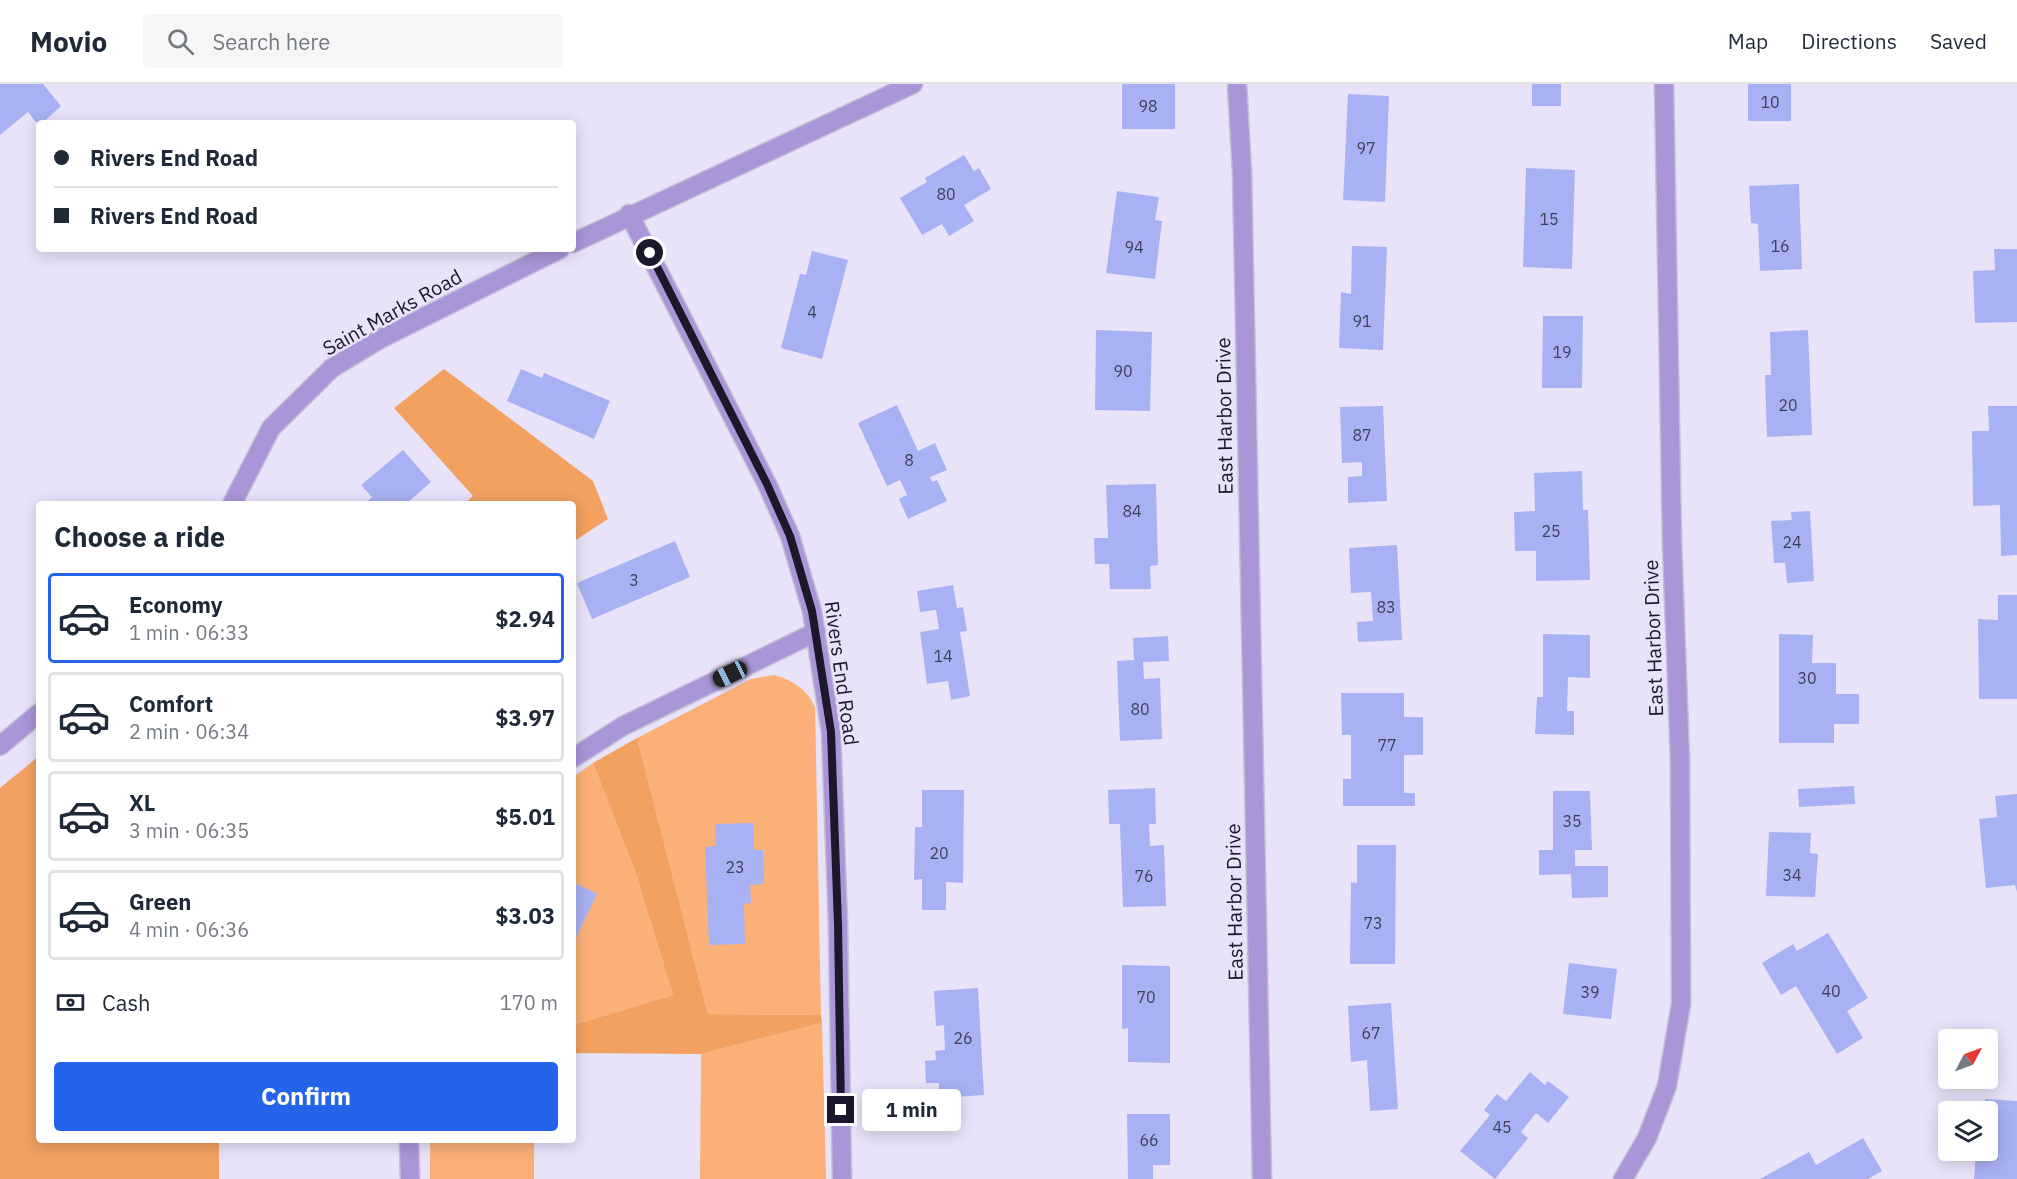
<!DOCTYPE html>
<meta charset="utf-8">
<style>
:root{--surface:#fff;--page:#f6f6f7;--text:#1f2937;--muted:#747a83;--line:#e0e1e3;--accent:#2563eb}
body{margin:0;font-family:"IBM Plex Sans",sans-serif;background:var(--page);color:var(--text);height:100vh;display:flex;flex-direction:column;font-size:22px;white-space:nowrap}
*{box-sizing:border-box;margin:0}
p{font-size:20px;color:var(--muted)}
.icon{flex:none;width:33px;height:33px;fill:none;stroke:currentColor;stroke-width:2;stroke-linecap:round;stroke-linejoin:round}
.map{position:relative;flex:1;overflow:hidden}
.drawer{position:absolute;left:36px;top:417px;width:540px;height:642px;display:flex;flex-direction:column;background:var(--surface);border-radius:6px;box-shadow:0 3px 15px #0003}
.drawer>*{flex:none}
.hud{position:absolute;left:36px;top:36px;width:540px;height:132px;border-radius:6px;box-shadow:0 3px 15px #0003;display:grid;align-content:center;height:132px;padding:0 18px;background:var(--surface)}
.needle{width:39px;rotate:49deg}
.buttons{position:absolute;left:1938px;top:945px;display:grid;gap:12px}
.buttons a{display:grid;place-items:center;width:60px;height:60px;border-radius:6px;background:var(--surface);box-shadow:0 3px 15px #0003;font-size:30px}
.end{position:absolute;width:27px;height:27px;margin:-14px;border:8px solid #1d172b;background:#fff;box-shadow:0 0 0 3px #fff}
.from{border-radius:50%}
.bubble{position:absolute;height:42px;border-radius:6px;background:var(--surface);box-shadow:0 3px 15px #0003;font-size:20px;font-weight:700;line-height:42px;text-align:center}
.car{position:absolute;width:18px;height:36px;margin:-18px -9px;border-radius:8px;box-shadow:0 0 4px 2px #0007;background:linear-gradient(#222 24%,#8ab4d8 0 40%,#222 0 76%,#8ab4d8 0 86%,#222 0)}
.hud b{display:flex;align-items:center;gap:21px;height:57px;font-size:22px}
.hud b+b{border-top:2px solid var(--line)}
.hud i{width:15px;height:15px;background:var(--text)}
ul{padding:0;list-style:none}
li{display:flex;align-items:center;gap:18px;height:90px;margin:0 12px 9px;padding:0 6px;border:3px solid var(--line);border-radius:6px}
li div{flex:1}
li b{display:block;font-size:22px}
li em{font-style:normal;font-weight:700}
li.active{border-color:var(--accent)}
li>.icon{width:54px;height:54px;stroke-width:1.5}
h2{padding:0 18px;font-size:27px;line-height:72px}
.pay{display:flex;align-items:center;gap:15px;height:66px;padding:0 18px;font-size:22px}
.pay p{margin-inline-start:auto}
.button{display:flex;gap:12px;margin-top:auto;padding:12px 18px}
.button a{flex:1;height:69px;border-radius:6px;background:var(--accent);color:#fff;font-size:24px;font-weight:700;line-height:69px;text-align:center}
header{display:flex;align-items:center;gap:36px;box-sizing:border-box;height:84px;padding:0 30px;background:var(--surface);border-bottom:2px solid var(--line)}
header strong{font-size:28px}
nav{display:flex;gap:33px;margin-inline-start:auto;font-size:21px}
.search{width:420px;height:54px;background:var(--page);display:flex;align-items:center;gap:15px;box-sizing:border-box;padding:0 21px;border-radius:6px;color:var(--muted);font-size:22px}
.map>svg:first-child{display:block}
.green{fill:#fab077}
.forest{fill:#f2a161}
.building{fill:#a8b1f3}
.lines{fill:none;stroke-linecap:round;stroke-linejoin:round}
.minor-casing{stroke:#c4bed5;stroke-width:21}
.minor{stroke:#aa95d8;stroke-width:18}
.route{stroke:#1d172b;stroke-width:8}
.labels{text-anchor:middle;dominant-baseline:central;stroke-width:5;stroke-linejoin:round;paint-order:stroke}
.number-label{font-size:16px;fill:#403e5d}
.street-label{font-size:20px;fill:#1d172b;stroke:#e9e3fa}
</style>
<header>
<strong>Movio</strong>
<div class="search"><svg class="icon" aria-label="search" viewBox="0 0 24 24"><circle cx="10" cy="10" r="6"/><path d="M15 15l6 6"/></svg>Search here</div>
<nav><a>Map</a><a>Directions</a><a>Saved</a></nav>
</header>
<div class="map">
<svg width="2017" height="1095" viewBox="0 0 2017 1095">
<rect width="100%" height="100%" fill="#e9e3fa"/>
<g class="green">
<path d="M774,591C792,596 807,605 815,623L821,931L708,930L637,654L751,595Z"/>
<polygon points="593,679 635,787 673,911 573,941 573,693"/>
<polygon points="822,939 826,1095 700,1095 701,970"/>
<rect x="430" y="1056" width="104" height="39"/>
</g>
<g class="forest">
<polygon points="444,285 593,397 608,435 573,458 573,420 464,420 473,412 394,324"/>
<polygon points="637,654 708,930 821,931 822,939 701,970 573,969 573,941 673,911 635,787 593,679"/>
<polygon points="39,672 39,1056 219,1056 219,1095 0,1095 0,704"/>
</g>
<g class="building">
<polygon points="0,0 43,0 61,22 39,42 28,28 0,51"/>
<rect x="1122" y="0" width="53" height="45"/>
<rect x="1532" y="0" width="29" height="22"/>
<rect x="1748" y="0" width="43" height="37"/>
<polygon points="1348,10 1389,12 1385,118 1343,116"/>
<polygon points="964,71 974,87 979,84 991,105 964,121 974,137 949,152 942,140 922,151 900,114 927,98 925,94"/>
<polygon points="1526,84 1575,86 1572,185 1523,183"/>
<polygon points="1799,100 1802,185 1760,187 1758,140 1751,139 1749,102"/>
<polygon points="1117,107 1159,113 1155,136 1162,137 1155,195 1106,189"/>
<polygon points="1352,162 1387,163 1383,266 1339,264 1341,208 1351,210"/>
<polygon points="1994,165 2017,165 2017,238 1975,239 1973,187 1995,186"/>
<polygon points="812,167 848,176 822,275 781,264 800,190 806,191"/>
<polygon points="1543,232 1583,232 1582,304 1542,304"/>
<polygon points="1096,246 1152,248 1150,327 1095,326"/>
<polygon points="1808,246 1812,351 1767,353 1765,291 1771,291 1770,248"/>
<polygon points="521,285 542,294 544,289 610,317 594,355 507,317"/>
<polygon points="897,321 918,367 935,359 947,386 930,393 932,398 937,396 947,417 908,435 899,415 907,411 900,396 887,402 858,339"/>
<polygon points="1383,322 1387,417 1348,419 1348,393 1362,392 1362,378 1342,379 1340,323"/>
<polygon points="1988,322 2017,322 2017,471 2001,472 2000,421 1973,422 1972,347 1989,347"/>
<polygon points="403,366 431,398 406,420 364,420 372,413 361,401"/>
<polygon points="1582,387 1583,426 1588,426 1590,496 1536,497 1536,467 1515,467 1514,428 1535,427 1534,389"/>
<polygon points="1156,400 1158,481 1150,482 1151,505 1110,505 1109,480 1095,480 1094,454 1108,454 1106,401"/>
<polygon points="1810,427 1814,497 1787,499 1785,479 1774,479 1771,437 1792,436 1791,428"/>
<polygon points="675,457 690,493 592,535 577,499"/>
<polygon points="1397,461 1402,556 1358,558 1357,538 1373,537 1371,508 1351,509 1349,464"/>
<polygon points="953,501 957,524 963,523 967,547 960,548 970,612 951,616 948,597 927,600 920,548 939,545 936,526 920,528 917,507"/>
<polygon points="1998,511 2017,511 2017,615 1979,615 1978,535 1998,536"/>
<polygon points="1543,550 1590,551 1590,594 1568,593 1567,627 1574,627 1574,651 1535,650 1537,613 1543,613"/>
<polygon points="1779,550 1813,551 1812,579 1836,579 1836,610 1859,610 1859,640 1834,640 1834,659 1779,659"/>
<polygon points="1168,552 1169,577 1143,578 1144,595 1160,594 1162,655 1120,657 1117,577 1134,576 1133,554"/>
<polygon points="1341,609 1404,609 1404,633 1423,633 1423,671 1404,671 1404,709 1415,709 1415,722 1343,722 1343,695 1351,695 1351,651 1342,651"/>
<polygon points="1854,702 1855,720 1799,723 1798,705"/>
<polygon points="1155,704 1156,740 1149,740 1150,762 1164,761 1166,822 1123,823 1120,740 1109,740 1108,706"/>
<polygon points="922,706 964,706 963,799 946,798 946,826 922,826 922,795 914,796 915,743 922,743"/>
<polygon points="1553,707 1590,707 1592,766 1575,766 1575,782 1608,782 1608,813 1572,814 1571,790 1539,791 1539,766 1553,766"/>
<polygon points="2017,710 2017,808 2015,801 1986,804 1979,735 1997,733 1995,712"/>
<polygon points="753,739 754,766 763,766 764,800 750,801 751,819 744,820 745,860 709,861 705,763 716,762 715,740"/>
<polygon points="1769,748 1811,749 1810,769 1818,770 1815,813 1766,812"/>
<polygon points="1357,761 1396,761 1395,880 1350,880 1351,798 1357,799"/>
<polygon points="573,798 597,810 573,860"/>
<polygon points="1828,849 1868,914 1847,927 1863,954 1837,970 1796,902 1781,911 1762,879 1793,860 1797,867"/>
<polygon points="1569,879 1617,885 1611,935 1563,930"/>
<polygon points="1122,881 1170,882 1170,979 1128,978 1128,944 1122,945"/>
<polygon points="978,904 984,1011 939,1014 939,999 926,999 925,977 936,976 935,967 945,966 944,941 936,942 934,907"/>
<polygon points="1391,919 1398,1025 1370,1027 1367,976 1351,978 1348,922"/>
<polygon points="1530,988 1545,1001 1548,997 1569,1013 1548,1039 1536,1029 1521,1048 1528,1054 1495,1095 1460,1067 1490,1031 1484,1026 1497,1010 1506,1017"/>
<polygon points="1985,1015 2017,1017 2017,1095 1974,1095 1976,1066 1988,1066"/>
<polygon points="1127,1030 1170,1030 1170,1081 1153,1081 1153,1095 1128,1095"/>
<polygon points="1863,1054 1882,1087 1868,1095 1760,1095 1809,1068 1816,1081"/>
</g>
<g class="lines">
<g class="minor-casing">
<g id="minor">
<polyline points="1237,0 1242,89 1262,1095"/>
<polyline points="629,130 767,400 790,452 812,527 831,648 838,840 842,1095"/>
<polyline points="573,159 913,0"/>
<polyline points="232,420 271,344 332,284 380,255 560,165"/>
<polyline points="0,662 39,629"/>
<polyline points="573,674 623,642 816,548"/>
<polyline points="409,1056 410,1095"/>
<polyline points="1623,1095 1647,1054 1667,1002 1681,920 1680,676 1672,459 1664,0"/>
</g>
</g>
<use href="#minor" class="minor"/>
</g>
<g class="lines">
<polyline class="route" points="650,169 767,400 790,452 812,527 831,648 838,840 841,1026"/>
</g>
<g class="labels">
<g class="number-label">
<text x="1770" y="18">10</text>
<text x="1148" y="22">98</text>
<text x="1366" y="64">97</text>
<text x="946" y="110">80</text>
<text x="1549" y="135">15</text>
<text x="1780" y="162">16</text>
<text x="1134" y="163">94</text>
<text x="812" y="228">4</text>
<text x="1362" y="237">91</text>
<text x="1562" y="268">19</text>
<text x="1123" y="287">90</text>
<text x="1788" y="321">20</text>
<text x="1362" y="351">87</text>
<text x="909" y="376">8</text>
<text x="1132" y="427">84</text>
<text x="1551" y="447">25</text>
<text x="1792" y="458">24</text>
<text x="634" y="496">3</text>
<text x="1386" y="523">83</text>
<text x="943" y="572">14</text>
<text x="1807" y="594">30</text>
<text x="1140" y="625">80</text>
<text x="1387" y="661">77</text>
<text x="1572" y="737">35</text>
<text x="939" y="769">20</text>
<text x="735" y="783">23</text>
<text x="1792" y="791">34</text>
<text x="1144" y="792">76</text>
<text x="1373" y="839">73</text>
<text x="1831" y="907">40</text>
<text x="1590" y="908">39</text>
<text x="1146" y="913">70</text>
<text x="1371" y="949">67</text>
<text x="963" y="954">26</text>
<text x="1502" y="1043">45</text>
<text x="1149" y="1056">66</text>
</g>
<g class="street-label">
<text transform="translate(392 228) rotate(-29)">Saint Marks Road</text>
<text transform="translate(1224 332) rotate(-91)">East Harbor Drive</text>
<text transform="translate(1653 554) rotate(-92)">East Harbor Drive</text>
<text transform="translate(842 589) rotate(82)">Rivers End Road</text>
<text transform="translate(1234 818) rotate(-91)">East Harbor Drive</text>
</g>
</g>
</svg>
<div class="buttons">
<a><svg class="needle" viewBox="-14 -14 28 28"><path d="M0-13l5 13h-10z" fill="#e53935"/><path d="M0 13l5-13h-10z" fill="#747a83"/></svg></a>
<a><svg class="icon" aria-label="layers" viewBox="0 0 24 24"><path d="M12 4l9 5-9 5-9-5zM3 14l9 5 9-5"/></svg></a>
</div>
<i class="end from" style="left:650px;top:169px"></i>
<i class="end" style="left:841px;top:1026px"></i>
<div class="bubble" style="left:862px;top:1005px;width:99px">1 min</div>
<i class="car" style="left:730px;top:590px;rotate:244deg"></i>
<div class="hud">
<b><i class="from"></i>Rivers End Road</b>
<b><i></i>Rivers End Road</b>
</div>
<section class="drawer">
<h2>Choose a ride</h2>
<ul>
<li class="active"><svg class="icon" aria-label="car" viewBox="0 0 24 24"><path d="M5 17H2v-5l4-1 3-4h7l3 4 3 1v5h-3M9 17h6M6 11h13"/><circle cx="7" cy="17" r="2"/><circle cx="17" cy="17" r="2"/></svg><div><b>Economy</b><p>1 min · 06:33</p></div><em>$2.94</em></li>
<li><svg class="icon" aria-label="car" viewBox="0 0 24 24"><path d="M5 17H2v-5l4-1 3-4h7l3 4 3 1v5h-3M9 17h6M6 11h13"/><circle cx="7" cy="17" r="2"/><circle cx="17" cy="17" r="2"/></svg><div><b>Comfort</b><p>2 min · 06:34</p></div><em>$3.97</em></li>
<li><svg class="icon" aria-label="car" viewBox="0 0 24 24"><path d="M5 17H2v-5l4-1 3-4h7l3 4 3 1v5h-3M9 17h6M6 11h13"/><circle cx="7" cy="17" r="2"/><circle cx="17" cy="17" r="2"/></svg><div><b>XL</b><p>3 min · 06:35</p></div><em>$5.01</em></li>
<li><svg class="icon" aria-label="car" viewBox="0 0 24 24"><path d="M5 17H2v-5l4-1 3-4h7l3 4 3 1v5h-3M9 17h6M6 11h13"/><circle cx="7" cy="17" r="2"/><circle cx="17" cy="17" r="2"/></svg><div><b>Green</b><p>4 min · 06:36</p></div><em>$3.03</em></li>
</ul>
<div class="pay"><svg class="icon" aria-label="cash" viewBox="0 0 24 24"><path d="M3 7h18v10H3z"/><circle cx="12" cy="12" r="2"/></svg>Cash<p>170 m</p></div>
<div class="button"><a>Confirm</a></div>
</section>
</div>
